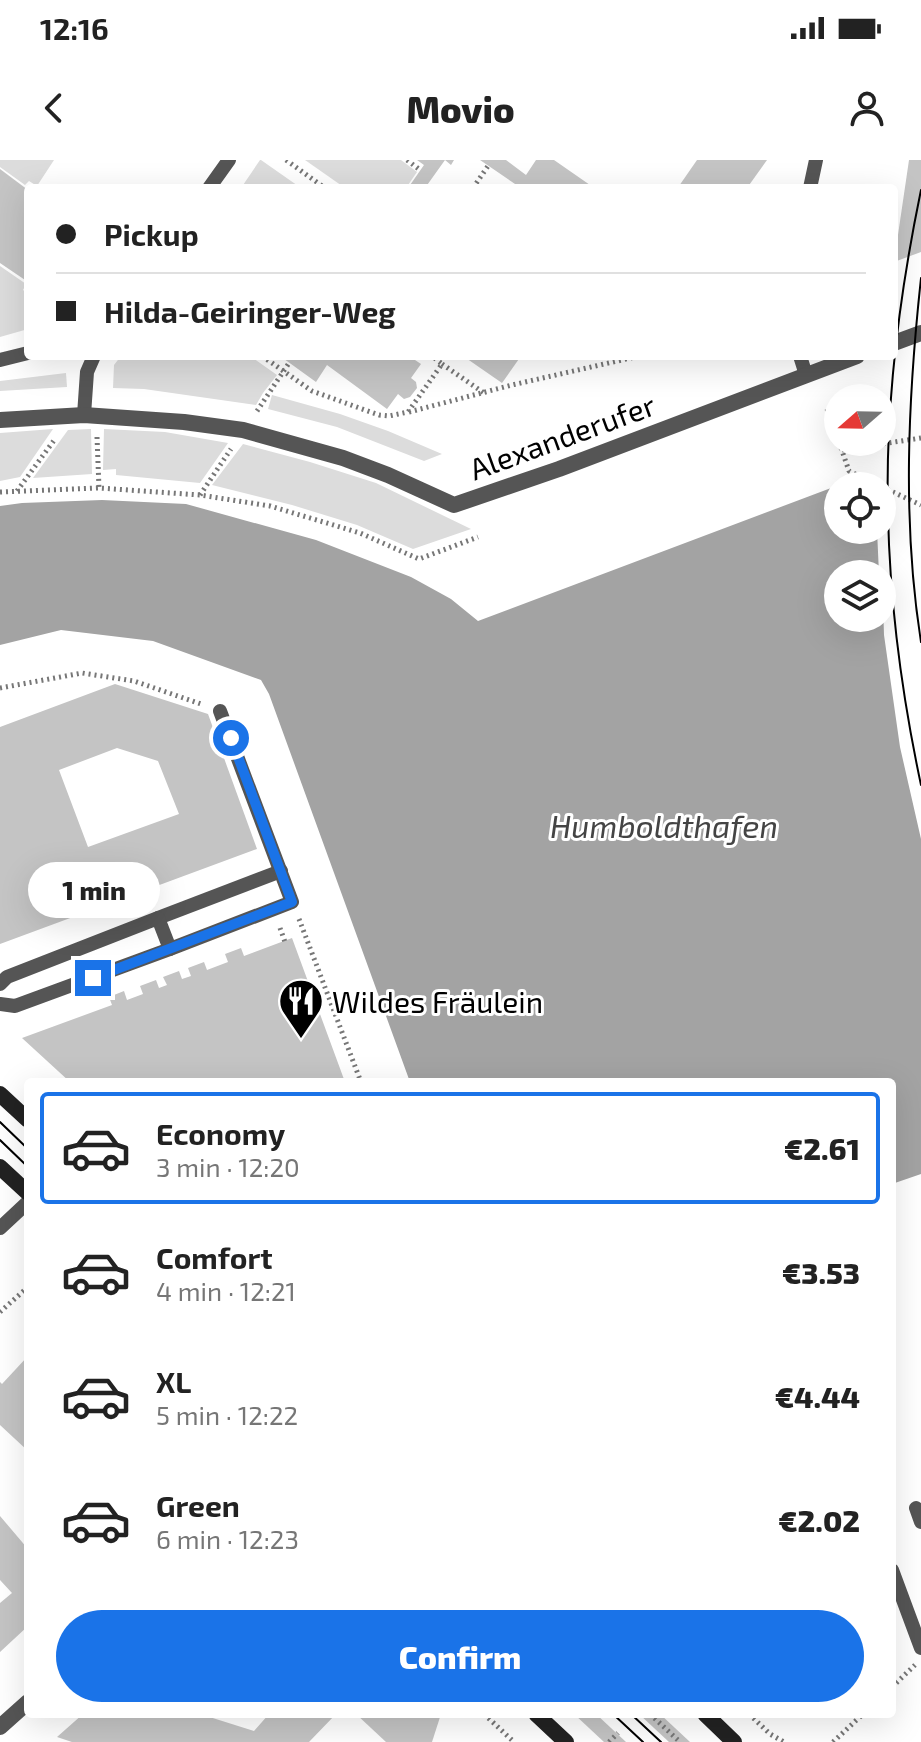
<!DOCTYPE html>
<meta charset="utf-8">
<style>
:root{--surface:#fff;--page:#f2f2f2;--text:#222;--muted:#767676;--line:#e0e0e0;--accent:#1a73e8}
body{margin:0;font-family:"Exo 2",sans-serif;background:var(--page);color:var(--text);height:100vh;display:flex;flex-direction:column;font-size:30px;white-space:nowrap}
*{box-sizing:border-box;margin:0}
p{font-size:26px;color:var(--muted)}
.icon{flex:none;width:44px;height:44px;fill:none;stroke:currentColor;stroke-width:2;stroke-linecap:round;stroke-linejoin:round}
.map{position:relative;flex:1;overflow:hidden}
.sheet{position:absolute;left:24px;top:918px;width:872px;height:640px;display:flex;flex-direction:column;background:var(--surface);border-radius:8px;box-shadow:0 8px 32px #0002}
.sheet>*{flex:none}
.guide{position:absolute;left:24px;top:24px;width:874px;height:176px;border-radius:8px;box-shadow:0 8px 32px #0002;display:grid;align-content:center;height:176px;padding:0 32px;background:var(--surface)}
.needle{width:52px;rotate:250deg}
.buttons{position:absolute;left:824px;top:224px;display:grid;gap:16px}
.buttons a{display:grid;place-items:center;width:72px;height:72px;border-radius:50%;background:var(--surface);box-shadow:0 8px 32px #0002;font-size:40px}
.end{position:absolute;width:36px;height:36px;margin:-18px;border:10px solid #1a73e8;background:#fff;box-shadow:0 0 0 4px #fff}
.from{border-radius:50%}
.bubble{position:absolute;height:56px;border-radius:28px;background:var(--surface);box-shadow:0 8px 32px #0002;font-size:26px;font-weight:800;line-height:56px;text-align:center}
.guide b{display:flex;align-items:center;gap:28px;height:76px;font-size:30px}
.guide b+b{border-top:2px solid var(--line)}
.guide i{width:20px;height:20px;background:var(--text)}
ul{padding:14px 0 0;list-style:none}
li{display:flex;align-items:center;gap:24px;height:112px;margin:0 16px 12px;padding:0 16px;border:4px solid transparent;border-radius:8px}
li div{flex:1}
li b{display:block;font-size:30px}
li em{font-style:normal;font-weight:800}
li.current{border-color:var(--accent)}
li>.icon{width:72px;height:72px;stroke-width:1.5}
.button{display:flex;gap:16px;margin-top:auto;padding:16px 32px}
.button a{flex:1;height:92px;border-radius:48px;background:var(--accent);color:#fff;font-size:32px;font-weight:800;line-height:92px;text-align:center}
.status{display:flex;justify-content:space-between;align-items:center;height:56px;padding:0 40px;background:var(--surface);direction:ltr}
.status svg{height:22px;fill:currentColor}
header{display:flex;justify-content:space-between;align-items:center;height:104px;padding:0 32px;background:var(--surface);font-size:36px;font-weight:800}
.map>svg:first-child{display:block}
.green{fill:#dcdcdc}
.water{fill:#a3a3a3;fill-rule:evenodd}
.pier{fill:#fff}
.building{fill:#c4c4c4;fill-rule:evenodd}
.lines{fill:none;stroke-linecap:round;stroke-linejoin:round}
.path{stroke:#777;stroke-width:5;stroke-dasharray:2 4;stroke-linecap:butt}
.service{stroke:#555;stroke-width:14}
.minor{stroke:#555;stroke-width:16}
.secondary{stroke:#222;stroke-width:16}
.tram{stroke:#000;stroke-width:2}
.route{stroke:#1a73e8;stroke-width:10}
.labels{text-anchor:middle;dominant-baseline:central;stroke-width:6;stroke-linejoin:round;paint-order:stroke}
.street-label{font-size:30px;fill:#000;stroke:#fff}
.poi-label{font-size:30px;fill:#000;stroke:#fff;text-anchor:start}
.water-label{font-size:32px;font-style:italic;fill:#444;stroke:#fff}
</style>
<div class="status"><b>12:16</b><svg viewBox="0 0 49 12"><path d="M0 12V9h3v3zM5 12V6h3v6zM10 12V3h3v9zM15 12V0h3v12zM26 1h20v11H26zM47 4h2v5h-2z"/></svg></div>
<header><svg class="icon" aria-label="back" viewBox="0 0 24 24"><path d="M15 5l-7 7 7 7"/></svg>Movio<svg class="icon" aria-label="person" viewBox="0 0 24 24"><circle cx="12" cy="8" r="4"/><path d="M4 21q1-7 8-7t8 7"/></svg></header>
<div class="map">
<svg width="921" height="1582" viewBox="0 0 921 1582">
<rect width="100%" height="100%" fill="#fff"/>
<g class="green">
<polygon points="0,0 54,0 37,26 29,21 25,25 0,7"/>
<polygon points="260,0 261,0 301,28 241,28"/>
<polygon points="305,0 401,0 417,12 406,28 345,28"/>
<polygon points="0,106 26,124 23,130 28,134 28,169 0,177"/>
<polygon points="121,196 250,196 277,215 263,233 256,245 144,229 113,228 114,205"/>
<polygon points="66,213 67,227 0,231 0,221"/>
<polygon points="272,235 340,254 388,271 442,294 424,301 337,267 268,249"/>
<polygon points="53,269 20,317 0,321 0,273"/>
<polygon points="91,269 92,314 33,318 68,270"/>
<polygon points="104,269 165,272 228,283 200,323 116,315 116,309 103,310"/>
<polygon points="243,284 310,302 376,323 471,369 413,389 357,365 292,345 212,325"/>
</g>
<path class="water" d="M839,325L841,326H838V370H882L921,365V1014L892,1024V922H410L269,534L261,520L153,481L61,470L0,485V346L22,343L102,340L186,344L316,380L411,417L451,439L478,461ZM838,414H882V458H838Z"/>
<polygon class="pier" points="882,342 921,361 921,679 900,587 884,475 882,414 879,414 877,370 882,370"/>
<g class="building">
<polygon points="417,0 454,0 451,5 445,0 425,28 408,28 424,5"/>
<polygon points="480,0 506,0 526,15 536,0 554,0 590,25 588,28 517,28 518,26"/>
<polygon points="697,0 767,0 747,28 681,28 679,26"/>
<polygon points="909,0 921,0 921,92 894,102"/>
<polygon points="0,9 28,30 28,122 0,103"/>
<polygon points="280,196 409,196 421,204 411,218 416,222 417,228 410,237 404,239 398,234 387,249 327,205 316,222"/>
<polygon points="463,196 521,196 502,223"/>
<path d="M115,524L208,554L257,689L0,784V567ZM117,588L158,601L179,654L88,687L59,610Z"/>
<polygon points="292,778 345,922 70,922 22,878 112,845 109,837 124,831 127,840 143,834 140,826 156,820 159,828 167,825 163,817 179,811 182,819 191,816 188,808 204,802 207,810 228,802 225,794 241,788 244,796"/>
<polygon points="28,1196 28,1291 0,1265 0,1222 2,1224"/>
<polygon points="0,1356 28,1389 28,1466 0,1492 0,1443 12,1433 0,1420"/>
<polygon points="83,1554 200,1554 254,1571 269,1554 336,1554 309,1582 72,1582 57,1577"/>
<polygon points="356,1554 441,1554 432,1582 386,1582"/>
<polygon points="574,1554 596,1554 626,1582 604,1582"/>
<polygon points="639,1554 660,1554 690,1582 669,1582"/>
</g>
<g class="lines">
<g class="path">
<polyline points="286,0 325,28"/>
<polyline points="407,0 420,10"/>
<polyline points="473,28 488,6"/>
<polyline points="262,196 312,231 379,255 389,256 408,252 442,204 432,196"/>
<polyline points="442,204 484,233"/>
<polyline points="827,249 838,280"/>
<polyline points="257,251 289,203"/>
<polyline points="409,252 512,225 635,197"/>
<polyline points="97,277 99,328"/>
<polyline points="839,282 849,311 880,326"/>
<polyline points="842,290 921,278"/>
<polyline points="882,327 921,345"/>
<polyline points="17,331 55,279"/>
<polyline points="0,332 99,328 200,335 270,346 360,373 419,399 478,377"/>
<polyline points="200,335 231,289"/>
<polyline points="0,528 82,513 134,521 201,544"/>
<polyline points="299,759 361,922"/>
<polyline points="280,768 285,782"/>
<polyline points="0,1152 28,1127"/>
<polyline points="892,1527 915,1505"/>
<polyline points="484,1554 514,1582"/>
<polyline points="650,1554 680,1582"/>
<polyline points="749,1554 770,1574 784,1582"/>
<polyline points="609,1582 618,1573"/>
<polyline points="833,1582 863,1554"/>
</g>
<g class="service">
<polyline points="209,28 229,0"/>
<polyline points="810,28 816,0"/>
<polyline points="800,196 806,215"/>
<polyline points="0,200 28,193"/>
<polyline points="84,255 87,212 94,196"/>
<polyline points="158,758 281,711"/>
<polyline points="170,789 292,742 220,551"/>
<polyline points="0,824 7,817 158,758 170,789 15,846 0,844"/>
<polyline points="0,1068 28,1042"/>
<polyline points="916,1348 921,1362"/>
<polyline points="892,1410 921,1488"/>
</g>
<g class="minor">
<polyline points="894,183 921,173"/>
<polyline points="0,260 84,255 184,262 243,270 343,298 388,315 454,345 559,309 857,196"/>
<polyline points="0,1567 28,1542"/>
</g>
<g class="secondary">
<polyline points="0,934 28,960"/>
<polyline points="0,1007 28,1033"/>
<polyline points="536,1554 566,1582"/>
<polyline points="705,1554 734,1582"/>
</g>
<g class="tram">
<path d="M921,30C899,136 885,246 888,355C890,446 902,536 921,625"/>
<path d="M921,118C908,238 902,362 921,482"/>
<polyline points="0,962 28,989"/>
<polyline points="0,980 28,1007"/>
<polyline points="613,1554 643,1582"/>
<polyline points="631,1554 661,1582"/>
</g>
</g>
<g class="lines">
<polyline class="route" points="93,818 292,742 231,578"/>
</g>
<defs>
<g id="restaurant-pin" transform="scale(2.3)"><path d="M0 17L-7.5 6A9.5 9.5 0 1 1 7.5 6Z" fill="#000" stroke="#fff"/><path d="M-5-6h1v4h1v-4h1v4h1v-4h1v5L-1.5 .5V6h-2V.5L-5-1ZM5-6V6H3V1.5H1.5Q1.5-4 5-6Z" fill="#fff"/></g>
</defs>
<g fill-rule="evenodd">
<use href="#restaurant-pin" x="301" y="841"/>
</g>
<g class="labels">
<g class="street-label">
<text transform="translate(562 276) rotate(-20)">Alexanderufer</text>
</g>
<g class="poi-label">
<text x="332" y="841">Wildes Fräulein</text>
</g>
<g class="water-label">
<text x="664" y="665">Humboldthafen</text>
</g>
</g>
</svg>
<div class="buttons">
<a><svg class="needle" viewBox="-14 -14 28 28"><path d="M0-13l5 13h-10z" fill="#e53935"/><path d="M0 13l5-13h-10z" fill="#767676"/></svg></a>
<a><svg class="icon" aria-label="locate" viewBox="0 0 24 24"><circle cx="12" cy="12" r="6"/><path d="M12 2v4M12 18v4M2 12h4M18 12h4"/></svg></a>
<a><svg class="icon" aria-label="layers" viewBox="0 0 24 24"><path d="M12 4l9 5-9 5-9-5zM3 14l9 5 9-5"/></svg></a>
</div>
<i class="end from" style="left:231px;top:578px"></i>
<i class="end" style="left:93px;top:818px"></i>
<div class="bubble" style="left:28px;top:702px;width:132px">1 min</div>
<div class="guide">
<b><i class="from"></i>Pickup</b>
<b><i></i>Hilda-Geiringer-Weg</b>
</div>
<section class="sheet">
<ul>
<li class="current"><svg class="icon" aria-label="car" viewBox="0 0 24 24"><path d="M5 17H2v-5l4-1 3-4h7l3 4 3 1v5h-3M9 17h6M6 11h13"/><circle cx="7" cy="17" r="2"/><circle cx="17" cy="17" r="2"/></svg><div><b>Economy</b><p>3 min · 12:20</p></div><em>€2.61</em></li>
<li><svg class="icon" aria-label="car" viewBox="0 0 24 24"><path d="M5 17H2v-5l4-1 3-4h7l3 4 3 1v5h-3M9 17h6M6 11h13"/><circle cx="7" cy="17" r="2"/><circle cx="17" cy="17" r="2"/></svg><div><b>Comfort</b><p>4 min · 12:21</p></div><em>€3.53</em></li>
<li><svg class="icon" aria-label="car" viewBox="0 0 24 24"><path d="M5 17H2v-5l4-1 3-4h7l3 4 3 1v5h-3M9 17h6M6 11h13"/><circle cx="7" cy="17" r="2"/><circle cx="17" cy="17" r="2"/></svg><div><b>XL</b><p>5 min · 12:22</p></div><em>€4.44</em></li>
<li><svg class="icon" aria-label="car" viewBox="0 0 24 24"><path d="M5 17H2v-5l4-1 3-4h7l3 4 3 1v5h-3M9 17h6M6 11h13"/><circle cx="7" cy="17" r="2"/><circle cx="17" cy="17" r="2"/></svg><div><b>Green</b><p>6 min · 12:23</p></div><em>€2.02</em></li>
</ul>
<div class="button"><a>Confirm</a></div>
</section>
</div>
